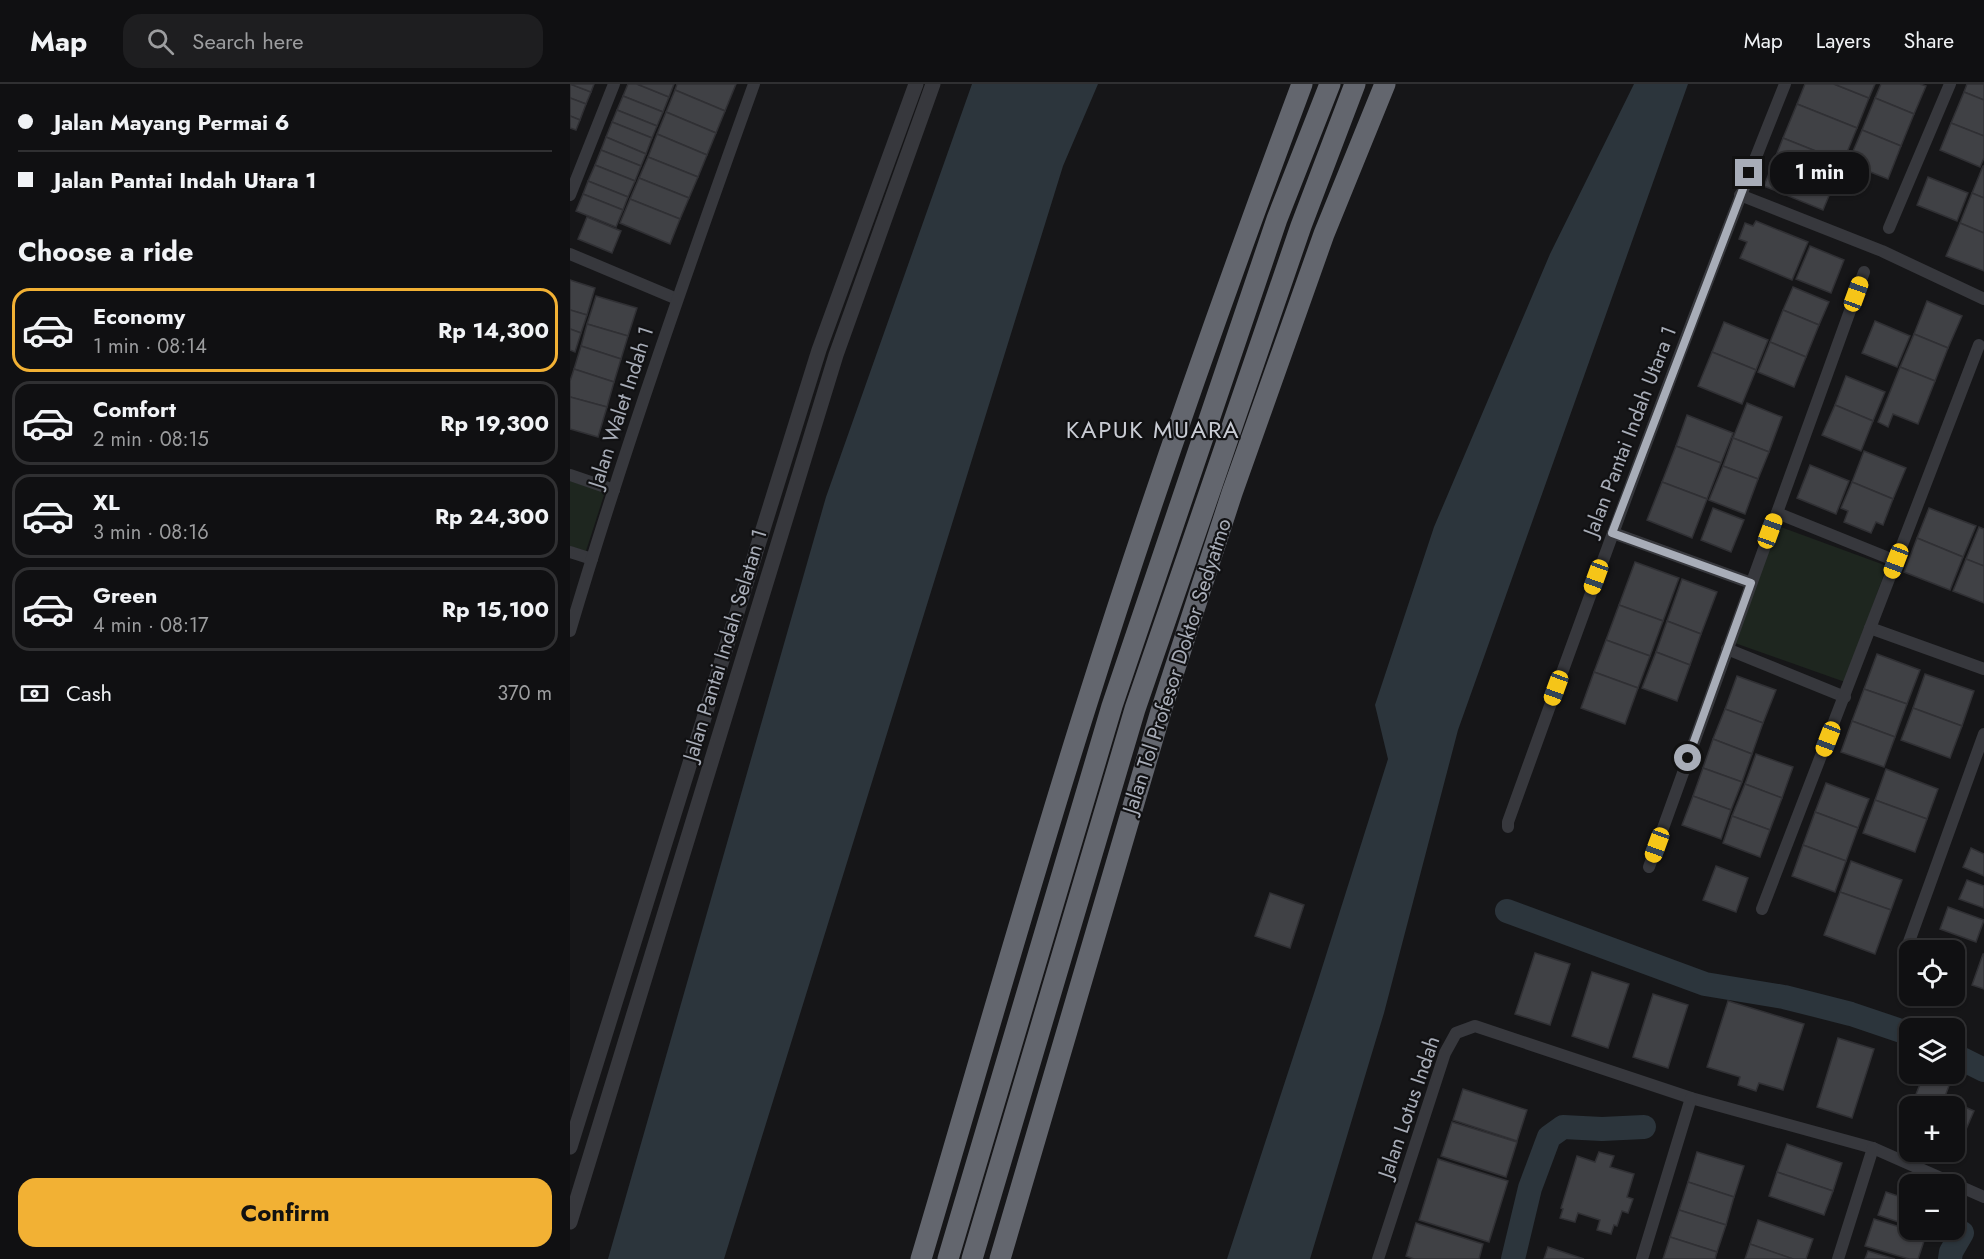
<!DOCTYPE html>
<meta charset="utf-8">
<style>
:root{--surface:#101012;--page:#1e1e20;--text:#f1f3f6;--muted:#9c9d9f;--line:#303032;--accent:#f2b134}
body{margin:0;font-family:Jost,sans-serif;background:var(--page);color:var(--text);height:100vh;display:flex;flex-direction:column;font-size:22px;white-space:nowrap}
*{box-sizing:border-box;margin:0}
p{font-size:20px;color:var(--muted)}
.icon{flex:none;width:33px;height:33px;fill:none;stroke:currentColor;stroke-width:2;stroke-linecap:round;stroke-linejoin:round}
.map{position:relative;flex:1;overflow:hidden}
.drawer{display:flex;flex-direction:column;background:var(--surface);width:570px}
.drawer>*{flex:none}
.hud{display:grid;align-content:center;height:132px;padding:0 18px;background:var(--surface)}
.buttons{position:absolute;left:1329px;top:856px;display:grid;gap:12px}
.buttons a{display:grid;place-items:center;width:66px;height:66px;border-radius:12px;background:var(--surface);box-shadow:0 2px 4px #0004,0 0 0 2px var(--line);font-size:30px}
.end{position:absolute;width:27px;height:27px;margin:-14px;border:8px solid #a8adb8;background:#111;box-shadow:0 0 0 3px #111}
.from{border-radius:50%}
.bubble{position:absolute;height:42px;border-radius:18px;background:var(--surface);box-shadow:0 2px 4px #0004,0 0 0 2px var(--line);font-size:20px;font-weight:700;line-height:42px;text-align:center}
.car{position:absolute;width:18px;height:36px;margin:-18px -9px;border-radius:8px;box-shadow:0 0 4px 2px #0007;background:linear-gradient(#f5c518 24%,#345 0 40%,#f5c518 0 76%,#345 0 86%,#f5c518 0)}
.hud b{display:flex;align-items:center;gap:21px;height:57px;font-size:22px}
.hud b+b{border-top:2px solid var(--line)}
.hud i{width:15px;height:15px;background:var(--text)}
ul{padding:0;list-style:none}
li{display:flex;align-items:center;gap:18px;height:84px;margin:0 12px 9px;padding:0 6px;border:3px solid var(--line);border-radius:18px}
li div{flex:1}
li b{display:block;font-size:22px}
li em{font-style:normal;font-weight:700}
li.active{border-color:var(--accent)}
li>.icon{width:54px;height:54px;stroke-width:1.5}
h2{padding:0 18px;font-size:27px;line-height:72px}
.pay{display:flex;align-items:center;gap:15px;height:66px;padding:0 18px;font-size:22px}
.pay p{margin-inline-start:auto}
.action{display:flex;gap:12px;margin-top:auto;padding:12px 18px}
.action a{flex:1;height:69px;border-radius:18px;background:var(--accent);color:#111;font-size:24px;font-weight:700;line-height:69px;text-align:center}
header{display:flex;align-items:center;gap:36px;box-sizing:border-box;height:84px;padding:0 30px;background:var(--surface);border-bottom:2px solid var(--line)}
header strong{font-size:28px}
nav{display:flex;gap:33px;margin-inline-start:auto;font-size:21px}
.search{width:420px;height:54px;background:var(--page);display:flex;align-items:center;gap:15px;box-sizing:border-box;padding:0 21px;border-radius:18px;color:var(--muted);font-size:22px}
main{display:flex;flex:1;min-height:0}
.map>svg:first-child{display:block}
.green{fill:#1e261f}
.water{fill:#2c353c}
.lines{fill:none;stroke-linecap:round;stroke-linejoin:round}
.river{stroke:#2c353c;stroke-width:24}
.building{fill:#404145;stroke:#303034;stroke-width:1.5}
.minor{stroke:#37383d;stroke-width:12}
.tertiary{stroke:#37383d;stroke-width:15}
.motorway{stroke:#63666e;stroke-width:21}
.route{stroke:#a8adb8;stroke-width:8}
.labels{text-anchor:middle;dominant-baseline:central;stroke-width:4.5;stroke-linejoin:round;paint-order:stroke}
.street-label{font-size:21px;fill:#a8adb8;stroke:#111113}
.quarter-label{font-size:24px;letter-spacing:1.5px;fill:#c9ccd4;stroke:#111113}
</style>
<header>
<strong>Map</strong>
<div class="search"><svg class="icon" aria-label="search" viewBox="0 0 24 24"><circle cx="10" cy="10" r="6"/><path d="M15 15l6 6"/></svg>Search here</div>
<nav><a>Map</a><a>Layers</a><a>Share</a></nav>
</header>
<main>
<section class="drawer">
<div class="hud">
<b><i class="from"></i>Jalan Mayang Permai 6</b>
<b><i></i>Jalan Pantai Indah Utara 1</b>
</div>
<h2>Choose a ride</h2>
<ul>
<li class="active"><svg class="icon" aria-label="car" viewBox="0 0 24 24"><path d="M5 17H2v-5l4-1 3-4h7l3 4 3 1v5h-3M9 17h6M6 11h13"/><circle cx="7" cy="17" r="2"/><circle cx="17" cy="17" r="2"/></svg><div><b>Economy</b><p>1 min · 08:14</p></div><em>Rp 14,300</em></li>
<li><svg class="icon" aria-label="car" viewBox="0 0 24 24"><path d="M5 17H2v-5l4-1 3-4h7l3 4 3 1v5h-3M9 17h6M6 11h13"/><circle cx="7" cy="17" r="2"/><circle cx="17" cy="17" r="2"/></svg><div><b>Comfort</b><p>2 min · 08:15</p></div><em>Rp 19,300</em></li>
<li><svg class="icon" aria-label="car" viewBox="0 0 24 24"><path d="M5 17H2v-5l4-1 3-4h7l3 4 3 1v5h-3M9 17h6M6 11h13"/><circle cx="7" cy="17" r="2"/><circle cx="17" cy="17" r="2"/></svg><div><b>XL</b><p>3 min · 08:16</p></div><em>Rp 24,300</em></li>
<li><svg class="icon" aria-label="car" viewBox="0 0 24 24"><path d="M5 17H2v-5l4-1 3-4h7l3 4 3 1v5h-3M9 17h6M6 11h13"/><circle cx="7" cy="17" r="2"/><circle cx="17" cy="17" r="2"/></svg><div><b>Green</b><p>4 min · 08:17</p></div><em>Rp 15,100</em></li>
</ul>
<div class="pay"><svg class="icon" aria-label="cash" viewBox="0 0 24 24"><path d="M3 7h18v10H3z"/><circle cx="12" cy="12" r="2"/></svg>Cash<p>370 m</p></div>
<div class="action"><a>Confirm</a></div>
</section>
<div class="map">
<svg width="1414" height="1175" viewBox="0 0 1414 1175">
<rect width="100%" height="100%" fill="#161618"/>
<g class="green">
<polygon points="0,397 35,408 16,467 0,462"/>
<polygon points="1205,441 1317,482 1275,598 1162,558"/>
</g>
<g class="water">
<polygon points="402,0 528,0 493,82 154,1175 38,1175 256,413"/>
<polygon points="1064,0 1118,0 888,646 814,929 740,1175 657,1175 746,903 818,675 805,621 864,443 980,170"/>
</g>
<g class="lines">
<g class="river">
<polyline points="937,827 1135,900 1214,913 1281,930 1340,950"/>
<polyline points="1384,971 1414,986"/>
<polyline points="943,1175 960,1104 979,1053 993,1043 1032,1045 1074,1043"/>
<polyline points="1380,1175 1381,1168 1392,1149"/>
</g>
</g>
<g class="building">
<polygon points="0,0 21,8 16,20 0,14"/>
<polygon points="0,0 24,0 21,8"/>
<polygon points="58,0 67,0 99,13 93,28 53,12"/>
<polygon points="67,0 104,0 99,13"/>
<polygon points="107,0 166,0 155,27 105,6"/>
<polygon points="1235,0 1264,0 1299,14 1287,44 1227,20"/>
<polygon points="1264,0 1305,0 1299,14"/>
<polygon points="1311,0 1350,0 1356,2 1344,30 1305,14"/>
<polygon points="1397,0 1414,0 1414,16 1394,8"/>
<polygon points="105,6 155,27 146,49 96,28"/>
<polygon points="1394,8 1414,16 1414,52 1381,39"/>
<polygon points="53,12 93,28 87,42 47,26"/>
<polygon points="0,14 16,20 10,36 0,32"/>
<polygon points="1305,14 1344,30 1331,62 1292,46"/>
<polygon points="1227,20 1287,44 1273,78 1213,54"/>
<polygon points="47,26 87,42 82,54 42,38"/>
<polygon points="96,28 146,49 137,71 87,50"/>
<polygon points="0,32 10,36 6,46 0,44"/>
<polygon points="42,38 82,54 76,70 36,53"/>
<polygon points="1381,39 1414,52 1414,74 1410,83 1370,66"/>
<polygon points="1292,46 1331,62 1318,95 1278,79"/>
<polygon points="87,50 137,71 128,93 78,73"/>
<polygon points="36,53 76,70 71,82 31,66"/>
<polygon points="1213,54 1273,78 1253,126 1194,102"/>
<polygon points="31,66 71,82 65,97 25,81"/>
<polygon points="78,73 128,93 119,114 69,94"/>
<polygon points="25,81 65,97 58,113 18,97"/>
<polygon points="1413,82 1414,82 1414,114 1402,109"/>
<polygon points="1358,93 1398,109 1387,137 1347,121"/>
<polygon points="69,94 119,114 110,135 60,115"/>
<polygon points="18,97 58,113 53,126 13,110"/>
<polygon points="1402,109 1414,114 1414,149 1390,139"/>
<polygon points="13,110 53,126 46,143 6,127"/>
<polygon points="60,115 110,135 100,160 50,139"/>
<polygon points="17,133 51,147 42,169 8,155"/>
<polygon points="1186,137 1238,158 1222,196 1170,174 1177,158 1169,155 1175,139 1183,142"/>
<polygon points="1390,139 1414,149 1414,187 1376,172"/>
<polygon points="1240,162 1274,176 1261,209 1226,195"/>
<polygon points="0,196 25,204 17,231 0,226"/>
<polygon points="1223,203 1259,218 1249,241 1213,226"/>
<polygon points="26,212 67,224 58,252 17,240"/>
<polygon points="1357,217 1392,232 1378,264 1344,250"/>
<polygon points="0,226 17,231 11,249 0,245"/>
<polygon points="1213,226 1249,241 1236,273 1200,258"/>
<polygon points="1305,237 1340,252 1327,283 1292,269"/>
<polygon points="1154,238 1198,256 1186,286 1142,268"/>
<polygon points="17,240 58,252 51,275 11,262"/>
<polygon points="0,245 11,249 5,268 0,266"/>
<polygon points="1344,250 1378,264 1365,297 1330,283"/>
<polygon points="1200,258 1236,273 1224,303 1188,288"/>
<polygon points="11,262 51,275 44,298 4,285"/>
<polygon points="1142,268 1186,286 1172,320 1128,302"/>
<polygon points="1330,283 1365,297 1348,340 1323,330 1318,343 1308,338"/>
<polygon points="4,285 44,298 37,323 0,313 0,297"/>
<polygon points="1276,292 1315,308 1303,337 1265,321"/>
<polygon points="0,313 37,323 28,353 0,345"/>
<polygon points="1177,319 1212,333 1199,368 1163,354"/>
<polygon points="1265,321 1303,337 1291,367 1252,351"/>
<polygon points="1117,331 1163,349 1151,379 1106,362"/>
<polygon points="1163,354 1199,368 1188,395 1153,382"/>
<polygon points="1106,362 1151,379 1137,415 1092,398"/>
<polygon points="1294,367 1336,384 1323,415 1282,398"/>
<polygon points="1240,381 1279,397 1266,430 1227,414"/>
<polygon points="1153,382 1188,395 1175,430 1139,416"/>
<polygon points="1092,398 1137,415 1122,454 1077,436"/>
<polygon points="1282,398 1323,415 1313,441 1306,438 1301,449 1274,438 1278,427 1271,424"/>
<polygon points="1143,424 1174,436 1161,468 1131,456"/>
<polygon points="1359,424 1406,442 1393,473 1347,454"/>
<polygon points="1409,443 1414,445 1414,482 1396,475"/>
<polygon points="1347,454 1393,473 1380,506 1334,488"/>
<polygon points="1396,475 1414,482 1414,519 1383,507"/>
<polygon points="1065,478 1109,494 1093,537 1049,521"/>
<polygon points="1112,495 1147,508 1131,550 1097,537"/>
<polygon points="1049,521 1093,537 1080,572 1036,556"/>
<polygon points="1097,537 1131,550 1120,581 1086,568"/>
<polygon points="1036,556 1080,572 1068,604 1024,588"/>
<polygon points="1086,568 1120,581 1107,617 1072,604"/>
<polygon points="1307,570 1350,586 1337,620 1294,605"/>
<polygon points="1024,588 1068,604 1055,640 1011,624"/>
<polygon points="1355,590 1404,607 1392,642 1343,624"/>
<polygon points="1167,592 1206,606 1193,639 1155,625"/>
<polygon points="1294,605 1337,620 1325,653 1282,637"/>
<polygon points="1343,624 1392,642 1380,674 1331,656"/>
<polygon points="1155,625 1193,639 1182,670 1143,655"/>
<polygon points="1282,637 1325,653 1314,683 1271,668"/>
<polygon points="1143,655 1182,670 1172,698 1133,684"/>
<polygon points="1186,670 1223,683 1212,714 1175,700"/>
<polygon points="1133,684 1172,698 1161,726 1123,712"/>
<polygon points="1316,685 1368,705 1357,735 1305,716"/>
<polygon points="1256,699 1299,715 1288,744 1245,728"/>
<polygon points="1175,700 1212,714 1200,746 1162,732"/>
<polygon points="1123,712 1161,726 1151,755 1112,741"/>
<polygon points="1305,716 1357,735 1345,768 1293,749"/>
<polygon points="1245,728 1288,744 1276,777 1233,761"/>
<polygon points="1162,732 1200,746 1190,773 1153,759"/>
<polygon points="1233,761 1276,777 1265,808 1222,792"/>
<polygon points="1401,764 1414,770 1414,792 1393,783"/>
<polygon points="1281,777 1332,796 1321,826 1270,808"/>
<polygon points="1146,782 1178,794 1166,828 1133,816"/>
<polygon points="1397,796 1414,802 1414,824 1389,815"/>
<polygon points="1270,808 1321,826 1305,870 1254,851"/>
<polygon points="700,809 734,821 720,864 685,852"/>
<polygon points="1378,823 1414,836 1406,858 1370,845"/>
<polygon points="965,869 1000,880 980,941 945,930"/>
<polygon points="1413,870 1414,870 1414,905 1402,901"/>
<polygon points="1022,888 1059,900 1038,964 1002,952"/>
<polygon points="1083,910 1118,921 1098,984 1063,973"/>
<polygon points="1158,917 1234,940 1213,1006 1189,999 1186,1007 1168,1001 1170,993 1137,983"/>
<polygon points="1268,954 1304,965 1282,1034 1247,1023"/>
<polygon points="1354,990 1380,999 1371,1023 1341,1023"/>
<polygon points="893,1005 957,1026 947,1057 883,1036"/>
<polygon points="1388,1020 1404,1027 1394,1050 1384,1046 1384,1029"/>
<polygon points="1340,1027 1340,1051 1331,1048"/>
<polygon points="882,1038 947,1058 936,1093 871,1072"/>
<polygon points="1217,1060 1272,1079 1263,1107 1207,1088"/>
<polygon points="1029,1068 1044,1072 1040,1083 1064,1090 1057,1113 1063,1115 1058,1129 1052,1127 1047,1142 1044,1141 1041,1150 1027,1146 1030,1136 1008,1129 1005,1138 990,1134 993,1125 991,1124 1007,1072 1025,1078"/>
<polygon points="1127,1068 1174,1082 1164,1113 1118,1098"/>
<polygon points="868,1075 938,1097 919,1158 849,1136"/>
<polygon points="1207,1088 1263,1107 1254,1131 1199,1112"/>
<polygon points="1118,1098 1164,1113 1156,1141 1109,1126"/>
<polygon points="1316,1108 1340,1116 1340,1142 1308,1131"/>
<polygon points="1109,1126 1156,1141 1147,1168 1100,1153"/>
<polygon points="1304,1135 1356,1151 1348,1175 1339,1175 1295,1162"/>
<polygon points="1188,1136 1243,1155 1236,1175 1223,1175 1180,1160"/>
<polygon points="846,1139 913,1160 909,1175 844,1175 836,1172"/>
<polygon points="1100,1153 1147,1168 1145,1175 1093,1175"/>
<polygon points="1180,1160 1223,1175 1175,1175"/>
<polygon points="978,1163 1014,1175 974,1175"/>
<polygon points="1298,1167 1325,1175 1295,1175"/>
</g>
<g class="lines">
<g class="minor">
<polyline points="0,111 44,0"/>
<polyline points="1170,111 1312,167 1414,215"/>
<polyline points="1319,144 1380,0"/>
<polyline points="0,170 107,215"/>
<polyline points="0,391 44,406"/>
<polyline points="1207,429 1326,477"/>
<polyline points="1043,449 1181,499"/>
<polyline points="0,468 22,475"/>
<polyline points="1300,544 1414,585"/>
<path d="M0,547C55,362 119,181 184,0"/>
<polyline points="1157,565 1275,613"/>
<path d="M938,743V738C1027,491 1117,244 1215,0"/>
<polyline points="1079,783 1294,188"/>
<polyline points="1192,825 1409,261"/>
<polyline points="1336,866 1414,650"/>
<polyline points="808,1175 875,969 886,949 905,942 1121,1014 1303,1064 1414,1113"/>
<polyline points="1072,1175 1121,1014"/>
<polyline points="1268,1175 1303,1064"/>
</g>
<g class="tertiary">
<polyline points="0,1063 249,266 346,0"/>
<polyline points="0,1138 266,271 363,0"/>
</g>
<g class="motorway">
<path d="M351,1175C406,990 458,805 516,622C582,412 655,206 732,0"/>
<polyline points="378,1175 542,622 707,135 760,0"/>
<polyline points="402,1175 565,625 731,142 785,0"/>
<polyline points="430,1175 591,627 662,409 754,150 815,0"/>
</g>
</g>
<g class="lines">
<polyline class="route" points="1118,674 1181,499 1042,449 1179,89"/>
</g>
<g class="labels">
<g class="street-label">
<text transform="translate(51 323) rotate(-72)">Jalan Walet Indah 1</text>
<text transform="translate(1060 347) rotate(-69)">Jalan Pantai Indah Utara 1</text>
<text transform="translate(155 561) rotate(-73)">Jalan Pantai Indah Selatan 1</text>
<text transform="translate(607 582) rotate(-72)">Jalan Tol Profesor Doktor Sedyatmo</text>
<text transform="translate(839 1023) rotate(-71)">Jalan Lotus Indah</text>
</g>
<g class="quarter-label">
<text x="583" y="345">KAPUK MUARA</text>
</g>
</g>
</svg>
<div class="buttons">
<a><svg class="icon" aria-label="locate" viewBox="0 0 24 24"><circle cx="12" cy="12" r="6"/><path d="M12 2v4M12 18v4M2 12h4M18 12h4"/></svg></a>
<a><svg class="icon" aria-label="layers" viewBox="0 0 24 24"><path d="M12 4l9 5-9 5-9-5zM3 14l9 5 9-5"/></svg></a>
<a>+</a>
<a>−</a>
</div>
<i class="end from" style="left:1118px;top:674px"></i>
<i class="end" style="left:1179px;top:89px"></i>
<div class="bubble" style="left:1200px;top:68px;width:99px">1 min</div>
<i class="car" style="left:1286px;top:210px;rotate:20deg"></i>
<i class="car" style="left:1200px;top:447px;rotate:20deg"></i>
<i class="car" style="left:1326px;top:477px;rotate:201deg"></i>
<i class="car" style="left:1026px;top:493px;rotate:200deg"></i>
<i class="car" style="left:986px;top:604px;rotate:200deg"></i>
<i class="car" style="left:1258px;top:655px;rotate:201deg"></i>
<i class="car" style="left:1087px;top:761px;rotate:200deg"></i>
</div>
</main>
